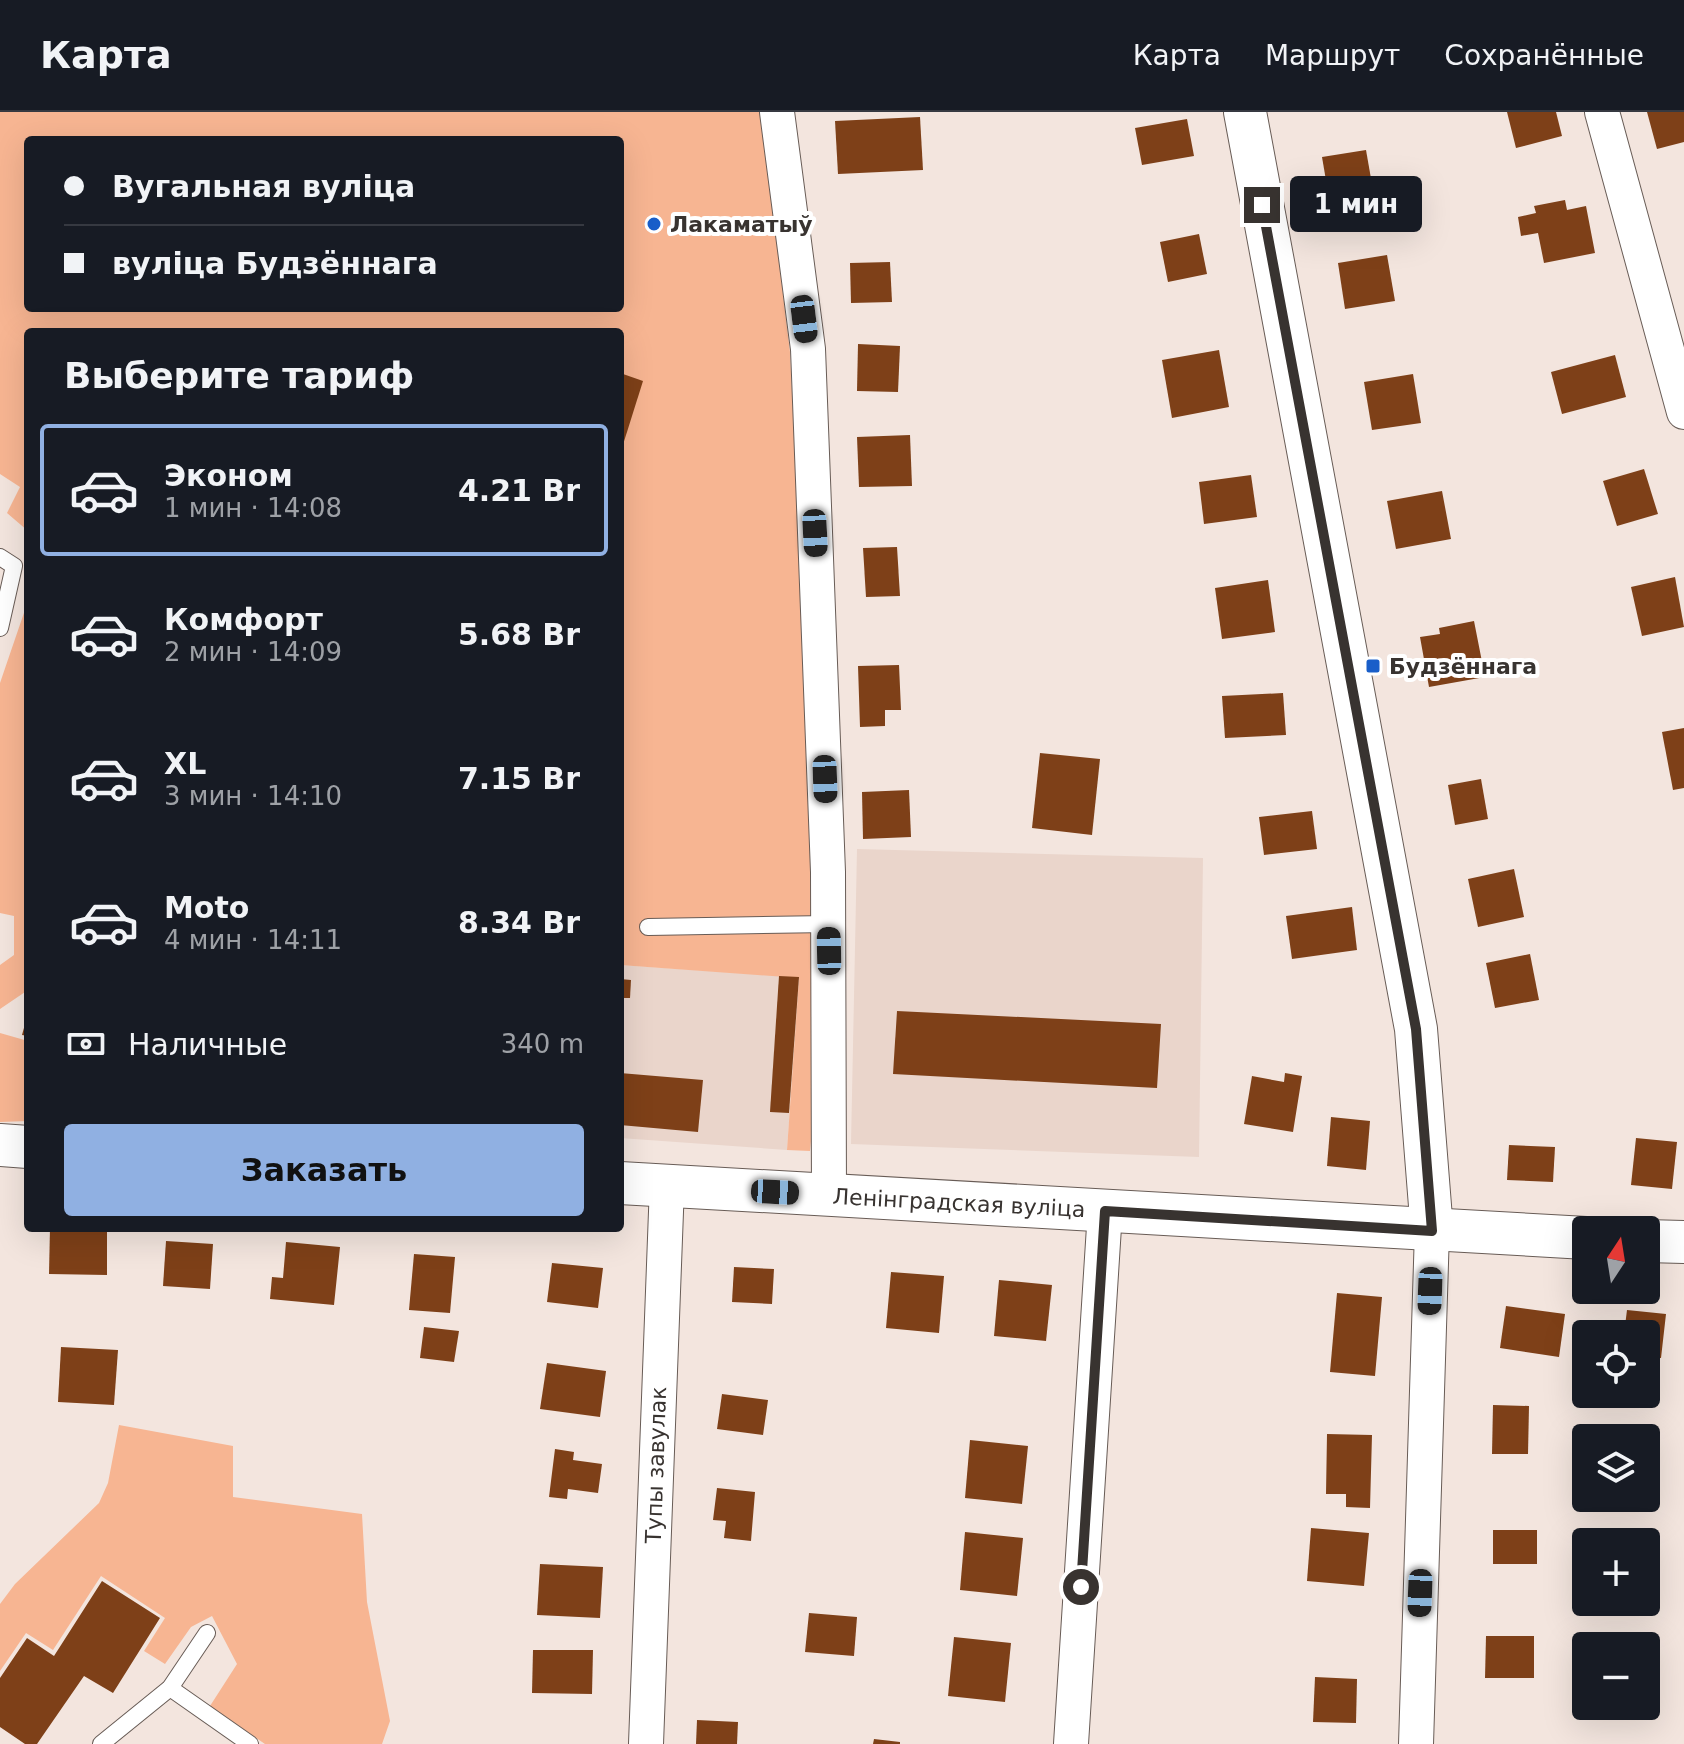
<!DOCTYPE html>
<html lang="ru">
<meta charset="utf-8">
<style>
:root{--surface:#171b24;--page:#20242c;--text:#f1f3f6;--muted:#9ea1a6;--line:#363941;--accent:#90b0e2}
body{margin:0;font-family:"DejaVu Sans",sans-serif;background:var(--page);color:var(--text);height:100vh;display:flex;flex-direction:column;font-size:30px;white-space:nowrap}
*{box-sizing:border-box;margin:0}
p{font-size:26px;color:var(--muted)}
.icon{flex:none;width:44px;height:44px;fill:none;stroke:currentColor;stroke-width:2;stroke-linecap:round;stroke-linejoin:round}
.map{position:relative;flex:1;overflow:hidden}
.drawer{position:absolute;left:24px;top:216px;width:600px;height:904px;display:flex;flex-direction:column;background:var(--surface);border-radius:8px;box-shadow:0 8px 32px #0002}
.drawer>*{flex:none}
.hud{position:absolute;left:24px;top:24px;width:600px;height:176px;border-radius:8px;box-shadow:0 8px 32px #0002;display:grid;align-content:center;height:176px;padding:0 40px;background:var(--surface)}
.needle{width:52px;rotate:12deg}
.fabs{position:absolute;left:1572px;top:1104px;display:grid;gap:16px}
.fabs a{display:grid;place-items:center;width:88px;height:88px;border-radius:8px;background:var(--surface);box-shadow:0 8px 32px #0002;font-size:40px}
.end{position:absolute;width:36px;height:36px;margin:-18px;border:10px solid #383330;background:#fff;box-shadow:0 0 0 4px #fff}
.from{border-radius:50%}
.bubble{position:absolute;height:56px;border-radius:8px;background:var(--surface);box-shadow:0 8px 32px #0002;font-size:26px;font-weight:600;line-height:56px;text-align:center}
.car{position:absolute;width:24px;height:48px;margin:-24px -12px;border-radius:10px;box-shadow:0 0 6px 2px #0007;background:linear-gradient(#222 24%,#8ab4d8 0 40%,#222 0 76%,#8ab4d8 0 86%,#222 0)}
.hud b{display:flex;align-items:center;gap:28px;height:76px;font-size:30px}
.hud b+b{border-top:2px solid var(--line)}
.hud i{width:20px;height:20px;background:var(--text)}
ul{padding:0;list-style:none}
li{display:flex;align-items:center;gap:24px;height:132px;margin:0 16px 12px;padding:0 24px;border:4px solid transparent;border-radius:8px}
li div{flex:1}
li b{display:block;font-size:30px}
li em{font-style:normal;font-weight:600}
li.on{border-color:var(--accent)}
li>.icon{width:72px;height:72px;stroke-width:1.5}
h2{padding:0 40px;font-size:36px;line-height:96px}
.pay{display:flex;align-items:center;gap:20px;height:88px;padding:0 40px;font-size:30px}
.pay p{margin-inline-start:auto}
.cta{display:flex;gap:16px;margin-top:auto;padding:16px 40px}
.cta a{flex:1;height:92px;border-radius:8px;background:var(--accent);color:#111;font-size:32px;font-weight:600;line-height:92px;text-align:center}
header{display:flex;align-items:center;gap:48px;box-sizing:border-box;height:112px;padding:0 40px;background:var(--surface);border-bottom:2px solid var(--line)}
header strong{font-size:38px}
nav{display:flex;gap:44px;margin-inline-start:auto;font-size:28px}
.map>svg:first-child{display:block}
.built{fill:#ead5cb}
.green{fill:#f7b592;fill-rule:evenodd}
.building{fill:#7e4018}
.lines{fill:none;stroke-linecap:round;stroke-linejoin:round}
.service-casing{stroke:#685c56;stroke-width:18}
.minor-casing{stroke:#685c56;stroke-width:36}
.tertiary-casing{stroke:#685c56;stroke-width:44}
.service{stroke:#fff;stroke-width:16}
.minor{stroke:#fff;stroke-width:34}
.tertiary{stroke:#fff;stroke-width:42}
.route{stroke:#383330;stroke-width:10}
.poi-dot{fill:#195ec9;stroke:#fff;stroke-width:3}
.labels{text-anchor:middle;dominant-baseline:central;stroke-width:8;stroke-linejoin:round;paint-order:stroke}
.poi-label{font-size:22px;font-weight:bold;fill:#383330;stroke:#fff;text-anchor:start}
.street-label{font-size:22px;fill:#383330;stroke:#fff}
</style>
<header>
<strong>Карта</strong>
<nav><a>Карта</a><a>Маршрут</a><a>Сохранённые</a></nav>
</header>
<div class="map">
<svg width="1684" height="1632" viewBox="0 0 1684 1632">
<rect width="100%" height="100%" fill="#f3e5de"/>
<g class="built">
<polygon points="857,737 1203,746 1199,1045 851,1032"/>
<polygon points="620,853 799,865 787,1038 620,1026"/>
</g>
<g class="green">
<path d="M0,0H761L790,240L801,455L814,837L815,989L810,1039L787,1038L799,866L620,853V220H28V419L7,401L20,375L0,362ZM28,28H620V196H28Z"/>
<polygon points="28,489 28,878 0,897 0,853 14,843 14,804 0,801 0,571"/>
<polygon points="0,921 28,929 28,1009 0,1010"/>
<polygon points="119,1313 233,1334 233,1385 362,1402 367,1490 390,1609 382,1632 265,1632 210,1594 237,1552 212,1504 191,1515 165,1552 144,1539 165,1506 101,1464 53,1538 26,1521 0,1559 0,1492 15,1472 99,1391 108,1371"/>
</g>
<g class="building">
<polygon points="1507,0 1556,0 1562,24 1516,36"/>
<polygon points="1647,0 1684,0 1684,30 1657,37"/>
<polygon points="920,5 923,58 838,62 835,9"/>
<polygon points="1187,7 1194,44 1142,53 1135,16"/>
<polygon points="1366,38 1373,78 1329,86 1322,45"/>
<polygon points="1565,88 1567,98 1586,94 1595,141 1544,151 1538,121 1521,124 1518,105 1536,101 1534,94"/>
<polygon points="1199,122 1207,162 1168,170 1160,130"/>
<polygon points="1387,143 1395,189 1345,197 1338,151"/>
<polygon points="890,150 892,190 851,191 850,151"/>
<polygon points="858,232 900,234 898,280 857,279"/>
<polygon points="1219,238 1229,295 1172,306 1162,248"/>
<polygon points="1615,243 1626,285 1562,302 1551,260"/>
<polygon points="623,262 643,269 621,339 620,273"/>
<polygon points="1413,262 1421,311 1372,318 1364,270"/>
<polygon points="910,323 912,374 859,375 857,325"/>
<polygon points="1644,357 1658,402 1617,414 1603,369"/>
<polygon points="1251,363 1257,405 1204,412 1199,370"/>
<polygon points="1442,379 1451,427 1396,437 1387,389"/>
<polygon points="897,435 900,484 866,485 863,436"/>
<polygon points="1675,465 1684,515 1642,524 1631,475"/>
<polygon points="1268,468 1275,520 1222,527 1215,476"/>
<polygon points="1474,509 1485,565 1429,575 1420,525 1440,522 1439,516"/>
<polygon points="899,553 901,598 885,598 885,614 860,615 858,554"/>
<polygon points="1283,581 1286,623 1225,626 1222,584"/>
<polygon points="1684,616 1684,676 1673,678 1662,620"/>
<polygon points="1040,641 1100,647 1092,723 1032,716"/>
<polygon points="1481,667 1488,707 1455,713 1448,673"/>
<polygon points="909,678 911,725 863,727 862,680"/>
<polygon points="1312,699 1317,737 1264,743 1259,705"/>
<polygon points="1514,757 1524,805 1478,815 1468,767"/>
<polygon points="1352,795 1357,838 1292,847 1286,804"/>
<polygon points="1530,842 1539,888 1495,896 1486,851"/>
<polygon points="779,864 799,865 789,1001 770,1000"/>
<polygon points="620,867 631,868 630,886 620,886"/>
<polygon points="897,899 1161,912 1157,976 893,962"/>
<polygon points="27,905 28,905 28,924 22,923"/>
<polygon points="620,961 703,968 698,1020 620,1013"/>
<polygon points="1285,961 1302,964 1293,1020 1244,1012 1252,964 1284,970"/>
<polygon points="1331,1005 1370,1009 1366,1058 1327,1054"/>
<polygon points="1636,1026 1677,1030 1672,1077 1631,1073"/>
<polygon points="1509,1033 1555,1035 1553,1070 1507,1068"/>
<polygon points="50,1116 107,1116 107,1163 49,1162"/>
<polygon points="166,1129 213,1132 210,1177 163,1174"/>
<polygon points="286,1130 340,1135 334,1193 270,1187 272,1165 283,1166"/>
<polygon points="414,1142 455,1145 450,1201 409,1198"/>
<polygon points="552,1151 603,1156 598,1196 547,1190"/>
<polygon points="734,1155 774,1157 772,1192 732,1190"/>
<polygon points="891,1160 944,1164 939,1221 886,1216"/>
<polygon points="999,1168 1052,1173 1046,1229 994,1224"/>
<polygon points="1337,1181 1382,1185 1375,1264 1330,1260"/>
<polygon points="1506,1194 1565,1202 1559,1245 1500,1236"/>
<polygon points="1627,1198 1666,1202 1661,1246 1646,1245 1646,1222 1624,1222"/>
<polygon points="424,1215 459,1219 454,1250 420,1246"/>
<polygon points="61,1235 118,1238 114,1293 58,1290"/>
<polygon points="547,1251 606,1259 600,1305 540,1297"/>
<polygon points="722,1282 768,1288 763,1323 717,1317"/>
<polygon points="1493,1293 1529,1294 1528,1342 1492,1342"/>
<polygon points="1327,1322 1372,1323 1370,1396 1346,1395 1346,1382 1326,1382"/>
<polygon points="970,1328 1028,1334 1022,1392 965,1386"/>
<polygon points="555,1337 574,1340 573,1348 602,1352 598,1381 568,1377 567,1387 549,1385"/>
<polygon points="717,1376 755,1380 751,1429 724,1426 726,1409 713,1408"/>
<polygon points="1311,1416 1369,1421 1364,1474 1307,1469"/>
<rect x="1493" y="1418" width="44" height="34"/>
<polygon points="965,1420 1023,1426 1017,1484 960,1478"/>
<polygon points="540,1452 603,1455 600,1506 537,1503"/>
<polygon points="102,1469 160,1506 113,1581 84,1564 37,1632 25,1632 0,1615 0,1566 27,1526 54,1544"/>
<polygon points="809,1501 857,1505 854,1544 805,1540"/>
<polygon points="1486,1524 1534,1524 1534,1566 1485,1566"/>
<polygon points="954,1525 1011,1531 1005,1590 948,1584"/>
<polygon points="533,1538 593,1538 592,1582 532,1581"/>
<polygon points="1315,1565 1357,1567 1356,1611 1313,1610"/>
<polygon points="697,1608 738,1610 737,1632 696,1632"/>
<polygon points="874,1627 900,1630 900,1632 873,1632"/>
</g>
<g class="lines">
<g class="service-casing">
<g id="service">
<polyline points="0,445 14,454 0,516"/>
<polyline points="648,815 829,812"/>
<polyline points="170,1576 250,1632"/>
<polyline points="101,1632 170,1576 207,1521"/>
</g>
</g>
<g class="minor-casing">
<g id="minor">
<polyline points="777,0 808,237 828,760 829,1083"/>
<polyline points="1602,0 1684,300"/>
<polyline points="646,1632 667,1073"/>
<polyline points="1071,1632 1105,1099"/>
<polyline points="1416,1632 1432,1119"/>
</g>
</g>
<g class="tertiary-casing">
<g id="tertiary">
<polyline points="1245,0 1416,917 1432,1119"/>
<polyline points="0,1033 28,1035"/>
<polyline points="620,1071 1586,1126"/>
<polyline points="1646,1129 1684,1130"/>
</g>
</g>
<use href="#service" class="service"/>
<use href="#minor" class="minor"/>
<use href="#tertiary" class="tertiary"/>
</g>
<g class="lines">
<polyline class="route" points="1081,1475 1105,1099 1432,1119 1416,917 1262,93"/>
</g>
<g class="poi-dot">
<circle cx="654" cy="112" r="8"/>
<rect x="1365" y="546" width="16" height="16" rx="4"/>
</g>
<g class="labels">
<g class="poi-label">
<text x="670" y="112">Лакаматыў</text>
<text x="1389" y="554">Будзённага</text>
</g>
<g class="street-label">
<text transform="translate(959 1091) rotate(3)">Ленінградская вуліца</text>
<text transform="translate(656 1353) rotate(-88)">Тупы завулак</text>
</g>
</g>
</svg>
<div class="fabs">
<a><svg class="needle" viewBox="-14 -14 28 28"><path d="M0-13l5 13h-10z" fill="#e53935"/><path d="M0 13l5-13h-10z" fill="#9ea1a6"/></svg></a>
<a><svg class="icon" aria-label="locate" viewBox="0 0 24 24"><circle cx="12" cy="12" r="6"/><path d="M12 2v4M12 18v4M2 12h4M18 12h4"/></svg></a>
<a><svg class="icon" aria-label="layers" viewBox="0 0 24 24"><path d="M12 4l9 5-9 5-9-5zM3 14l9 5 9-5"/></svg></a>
<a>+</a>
<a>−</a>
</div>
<i class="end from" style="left:1081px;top:1475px"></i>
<i class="end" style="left:1262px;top:93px"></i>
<div class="bubble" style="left:1290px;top:64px;width:132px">1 мин</div>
<i class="car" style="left:804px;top:207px;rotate:173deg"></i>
<i class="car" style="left:815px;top:421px;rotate:177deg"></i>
<i class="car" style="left:825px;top:667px;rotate:178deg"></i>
<i class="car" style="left:829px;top:839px;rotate:359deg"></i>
<i class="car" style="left:775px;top:1080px;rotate:93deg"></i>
<i class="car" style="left:1430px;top:1179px;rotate:182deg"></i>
<i class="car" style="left:1420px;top:1481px;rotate:182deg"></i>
<div class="hud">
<b><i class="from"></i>Вугальная вуліца</b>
<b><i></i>вуліца Будзённага</b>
</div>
<section class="drawer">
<h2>Выберите тариф</h2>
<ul>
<li class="on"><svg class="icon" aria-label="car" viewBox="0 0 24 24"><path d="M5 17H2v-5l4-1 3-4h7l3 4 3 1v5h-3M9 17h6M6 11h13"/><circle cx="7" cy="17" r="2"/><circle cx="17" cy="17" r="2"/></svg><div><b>Эконом</b><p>1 мин · 14:08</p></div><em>4.21 Br</em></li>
<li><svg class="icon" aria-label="car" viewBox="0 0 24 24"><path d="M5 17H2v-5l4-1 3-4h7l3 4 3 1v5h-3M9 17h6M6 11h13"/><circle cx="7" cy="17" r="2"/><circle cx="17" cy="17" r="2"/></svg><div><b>Комфорт</b><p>2 мин · 14:09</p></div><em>5.68 Br</em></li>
<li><svg class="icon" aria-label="car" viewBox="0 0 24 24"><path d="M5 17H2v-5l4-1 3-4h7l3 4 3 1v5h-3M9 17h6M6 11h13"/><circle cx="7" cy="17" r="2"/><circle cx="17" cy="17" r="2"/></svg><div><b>XL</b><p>3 мин · 14:10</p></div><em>7.15 Br</em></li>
<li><svg class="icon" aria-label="car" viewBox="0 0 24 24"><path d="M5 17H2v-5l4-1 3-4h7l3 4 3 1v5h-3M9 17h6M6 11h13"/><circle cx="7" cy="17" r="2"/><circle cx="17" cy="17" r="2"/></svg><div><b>Moto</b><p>4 мин · 14:11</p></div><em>8.34 Br</em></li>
</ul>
<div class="pay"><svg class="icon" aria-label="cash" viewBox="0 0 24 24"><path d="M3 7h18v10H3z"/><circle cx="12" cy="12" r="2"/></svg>Наличные<p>340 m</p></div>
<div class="cta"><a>Заказать</a></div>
</section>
</div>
